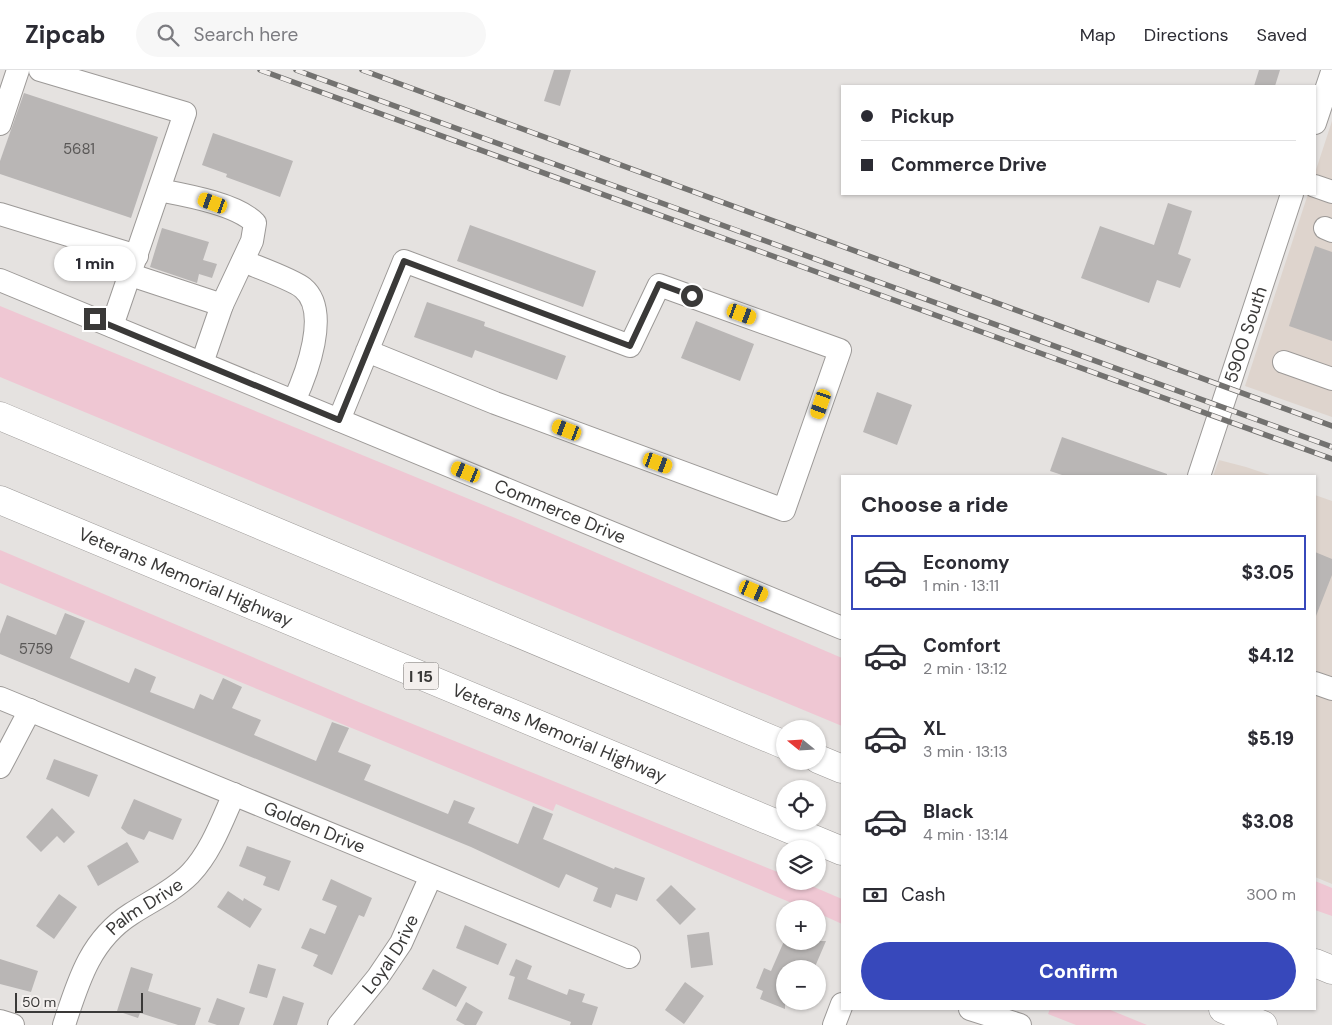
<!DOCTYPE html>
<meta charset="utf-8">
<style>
:root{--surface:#fff;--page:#f7f7f7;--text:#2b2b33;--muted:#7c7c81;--line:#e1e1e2;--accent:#3748bb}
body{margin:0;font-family:"DM Sans",sans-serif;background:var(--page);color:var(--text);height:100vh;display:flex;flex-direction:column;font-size:19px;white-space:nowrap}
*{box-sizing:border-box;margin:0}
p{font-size:16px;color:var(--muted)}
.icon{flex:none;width:28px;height:28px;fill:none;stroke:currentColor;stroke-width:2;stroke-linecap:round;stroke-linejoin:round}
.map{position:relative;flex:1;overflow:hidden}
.side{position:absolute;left:841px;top:405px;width:475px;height:535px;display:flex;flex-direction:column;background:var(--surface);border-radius:0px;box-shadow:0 1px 4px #0004}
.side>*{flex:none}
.top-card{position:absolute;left:841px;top:15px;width:475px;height:110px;border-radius:0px;box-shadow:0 1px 4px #0004;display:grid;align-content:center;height:110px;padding:0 20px;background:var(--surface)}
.needle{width:32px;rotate:288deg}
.controls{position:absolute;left:776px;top:650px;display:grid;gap:10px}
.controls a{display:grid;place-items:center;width:50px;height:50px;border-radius:50%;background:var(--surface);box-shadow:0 1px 4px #0004;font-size:25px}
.scale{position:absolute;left:15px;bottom:12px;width:128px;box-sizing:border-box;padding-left:5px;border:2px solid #3a3938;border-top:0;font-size:14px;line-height:18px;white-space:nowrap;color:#3a3938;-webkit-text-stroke:4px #f3efed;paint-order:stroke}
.end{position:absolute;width:22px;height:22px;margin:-11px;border:6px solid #3a3938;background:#fff;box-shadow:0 0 0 2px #fff}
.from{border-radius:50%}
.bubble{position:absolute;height:35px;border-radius:18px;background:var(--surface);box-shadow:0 1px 4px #0004;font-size:16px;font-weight:800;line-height:35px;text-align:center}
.car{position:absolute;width:15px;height:30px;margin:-15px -8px;border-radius:6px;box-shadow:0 0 4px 1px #0007;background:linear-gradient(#f5c518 24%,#345 0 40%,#f5c518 0 76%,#345 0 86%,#f5c518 0)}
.top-card b{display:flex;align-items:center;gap:18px;height:48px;font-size:19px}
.top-card b+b{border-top:1px solid var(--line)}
.top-card i{width:12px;height:12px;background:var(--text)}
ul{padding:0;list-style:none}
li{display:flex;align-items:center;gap:15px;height:75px;margin:0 10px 8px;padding:0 10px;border:2px solid transparent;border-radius:0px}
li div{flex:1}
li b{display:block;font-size:19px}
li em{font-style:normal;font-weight:800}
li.selected{border-color:var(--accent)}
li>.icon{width:45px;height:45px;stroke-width:1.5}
h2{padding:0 20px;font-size:22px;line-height:60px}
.pay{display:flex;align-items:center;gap:12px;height:55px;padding:0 20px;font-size:19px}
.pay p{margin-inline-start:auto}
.button{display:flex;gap:10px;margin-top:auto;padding:10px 20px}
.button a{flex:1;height:58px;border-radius:30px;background:var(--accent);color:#fff;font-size:20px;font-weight:800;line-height:58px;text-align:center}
header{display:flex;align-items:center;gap:30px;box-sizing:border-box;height:70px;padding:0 25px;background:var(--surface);border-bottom:1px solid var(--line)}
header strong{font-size:24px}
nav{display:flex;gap:28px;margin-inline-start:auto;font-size:18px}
.search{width:350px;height:45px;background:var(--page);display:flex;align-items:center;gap:12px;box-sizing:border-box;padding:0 18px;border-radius:28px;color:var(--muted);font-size:19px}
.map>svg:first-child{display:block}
.built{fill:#ded4cd}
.green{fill:#efc7d3}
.building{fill:#b9b6b5}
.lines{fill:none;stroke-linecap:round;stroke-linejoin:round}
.minor-casing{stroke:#9c9997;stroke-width:24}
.highway-casing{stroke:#9c9997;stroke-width:29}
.minor{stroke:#fff;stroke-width:22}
.highway{stroke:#fff;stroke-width:28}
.rail-casing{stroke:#737270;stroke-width:5.5}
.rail{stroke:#f3efed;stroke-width:4;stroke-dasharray:11;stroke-linecap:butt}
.route{stroke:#3a3938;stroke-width:6}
.labels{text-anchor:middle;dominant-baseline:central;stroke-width:4;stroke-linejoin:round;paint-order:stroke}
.number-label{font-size:15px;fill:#5a5857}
.shield{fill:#f3efed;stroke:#72706e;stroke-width:1}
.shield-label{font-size:16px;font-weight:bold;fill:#3a3938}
.street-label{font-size:18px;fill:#3a3938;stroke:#f3efed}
</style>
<header>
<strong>Zipcab</strong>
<div class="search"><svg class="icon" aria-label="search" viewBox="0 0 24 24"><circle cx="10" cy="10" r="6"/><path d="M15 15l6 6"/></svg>Search here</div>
<nav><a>Map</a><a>Directions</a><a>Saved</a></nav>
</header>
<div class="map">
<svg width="1332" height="955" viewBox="0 0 1332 955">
<rect width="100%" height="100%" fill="#e5e2e0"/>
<g class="built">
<polygon points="1332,51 1332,347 1245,316 1308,124 1315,124 1315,103"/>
<polygon points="1219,390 1246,397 1273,406 1213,406"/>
<polygon points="1315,425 1332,431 1332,814 1315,807"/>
</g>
<g class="green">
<polygon points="0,236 520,450 842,588 842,656 0,307"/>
<polygon points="0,480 361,633 785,805 785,811 800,811 842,829 842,854 818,843 818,839 806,839 556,734 553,741 0,513"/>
<polygon points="1315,811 1332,818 1332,846 1315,840"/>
<polygon points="1050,939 1108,939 1147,955 1076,955 1048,944"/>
</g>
<g class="building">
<polygon points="554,0 571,0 560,36 544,31"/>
<polygon points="1259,0 1280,0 1275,16 1254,16"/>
<polygon points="24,23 158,67 131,148 0,104 0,91"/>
<polygon points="213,63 293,91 280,127 226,107 227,104 202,95"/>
<polygon points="1168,133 1192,141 1178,184 1191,189 1180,218 1157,210 1149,233 1081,208 1100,156 1154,175"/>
<polygon points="470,155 596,201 583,237 457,191"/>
<polygon points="162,158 209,172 203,190 217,194 212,208 199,204 197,213 150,197"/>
<polygon points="1315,176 1332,182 1332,271 1289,256"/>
<polygon points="427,232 485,252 484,256 566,286 557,310 475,280 472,288 414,267"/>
<polygon points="696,251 754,274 740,311 681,288"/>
<polygon points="877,322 912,335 897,375 863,362"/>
<polygon points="1062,367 1167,404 1167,406 1065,406 1050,401"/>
<polygon points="1315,482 1332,489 1332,505 1316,546"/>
<polygon points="65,543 85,551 70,588 129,613 135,598 156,607 150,622 194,639 200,624 213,630 223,608 242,617 232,638 261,650 254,665 316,691 332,652 349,658 338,682 371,695 364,710 448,744 454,730 475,738 468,753 518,774 533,736 553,744 543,769 614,799 615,797 645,808 637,831 616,824 611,838 593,831 598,818 566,804 559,818 471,777 0,584 0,564 7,545 56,565"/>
<polygon points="54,689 98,705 89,727 46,709"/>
<polygon points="134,729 182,749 173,770 149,761 144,770 128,764 121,758"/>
<polygon points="52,738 75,762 64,773 57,766 41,782 26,767"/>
<polygon points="127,772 139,792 98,816 87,796"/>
<polygon points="247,776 291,791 279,821 263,815 266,807 239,796"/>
<polygon points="331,809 372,828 364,847 359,845 332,905 313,896 318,885 301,878 310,858 325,864 337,836 322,830"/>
<polygon points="671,815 696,839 680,855 656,830"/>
<polygon points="228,821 243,831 244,828 262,839 250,858 217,837"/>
<polygon points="59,824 77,837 54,869 36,856"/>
<polygon points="465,855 507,874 498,895 456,878"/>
<polygon points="709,862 713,895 691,898 687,865"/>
<polygon points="785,869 785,871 826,871 814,899 785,899 785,939 760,929 763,921 756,918 764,898 771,901"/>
<polygon points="0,889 38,901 31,922 0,914"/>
<polygon points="516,889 532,896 527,909 567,925 569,919 585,924 582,932 598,937 592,955 570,955 571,952 508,929 515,907 509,905"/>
<polygon points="258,894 276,899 267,928 249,923"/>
<polygon points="131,897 153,904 148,921 201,938 195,955 178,955 140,943 138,948 117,941"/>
<polygon points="433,899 467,917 456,937 422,919"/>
<polygon points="685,912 704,926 684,954 665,940"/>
<polygon points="283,926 304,933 297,955 273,955"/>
<polygon points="217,928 245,938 239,955 217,955 208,952"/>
<polygon points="466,932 483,942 476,955 465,955 456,950"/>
</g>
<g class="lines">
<g class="minor-casing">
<g id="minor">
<polyline points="40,0 185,43 112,256"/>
<polyline points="1315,53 1332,2"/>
<polyline points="0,54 18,0"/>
<polyline points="1315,116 1332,122"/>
<path d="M159,120C185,125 237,134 255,153L252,171L222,235L202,293"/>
<polyline points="0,144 137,186"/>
<polyline points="1325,158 1332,161"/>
<path d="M243,191C257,197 294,210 303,218C331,241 306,305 294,331"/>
<polyline points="131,205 222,235"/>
<path id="s1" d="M0,210L842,558"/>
<polyline points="1284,292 1332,309"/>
<polyline points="339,350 404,191 630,276 659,215 840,280 784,440 495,333 367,281"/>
<path id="s2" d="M1199,406L1292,124"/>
<polyline points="1315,613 1332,619"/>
<path id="s3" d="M0,628L629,887"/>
<polyline points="0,697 30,640"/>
<polyline points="970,939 1020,955"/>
<polyline points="0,951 13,955"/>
<path id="s4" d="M64,955C78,912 90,870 131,844C151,831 173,821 190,804C211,782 222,751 234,724"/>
<path id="s5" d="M339,955L378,907L401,873L431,806"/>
<polyline points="834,955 842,934"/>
</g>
</g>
<g class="highway-casing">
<g id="highway">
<polyline points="0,346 785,675"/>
<path id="s6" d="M0,430L842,781"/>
<polyline points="818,689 842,699"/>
<polyline points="1315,893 1332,900"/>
<polyline points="1223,939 1263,955"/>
</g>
</g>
<use href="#minor" class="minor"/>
<use href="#highway" class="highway"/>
<g class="rail-casing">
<g id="rail">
<polyline points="260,0 1332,389"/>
<polyline points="296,0 1332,377"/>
<polyline points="362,0 1332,356"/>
</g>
</g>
<use href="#rail" class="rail"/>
</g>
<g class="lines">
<polyline class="route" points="95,249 339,350 404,191 630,276 659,214 692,226"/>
</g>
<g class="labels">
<g class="number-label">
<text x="79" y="79">5681</text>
<text x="36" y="579">5759</text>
</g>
<rect class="shield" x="403.5" y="592.5" width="35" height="27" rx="4"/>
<g class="shield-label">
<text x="421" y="606">I 15</text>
</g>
<g class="street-label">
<text stroke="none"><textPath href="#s2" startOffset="149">5900 South</textPath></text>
<text stroke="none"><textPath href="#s1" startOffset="606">Commerce Drive</textPath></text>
<text stroke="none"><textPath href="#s6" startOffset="201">Veterans Memorial Highway</textPath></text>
<text stroke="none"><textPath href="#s6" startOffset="606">Veterans Memorial Highway</textPath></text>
<text stroke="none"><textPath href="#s3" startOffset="340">Golden Drive</textPath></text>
<text stroke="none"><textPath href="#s4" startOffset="148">Palm Drive</textPath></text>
<text stroke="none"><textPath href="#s5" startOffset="88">Loyal Drive</textPath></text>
</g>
</g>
</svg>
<div class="controls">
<a><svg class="needle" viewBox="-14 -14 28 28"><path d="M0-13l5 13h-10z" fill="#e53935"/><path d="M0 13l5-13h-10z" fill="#7c7c81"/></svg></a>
<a><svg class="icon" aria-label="locate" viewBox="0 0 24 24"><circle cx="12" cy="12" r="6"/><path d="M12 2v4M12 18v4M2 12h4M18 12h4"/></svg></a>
<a><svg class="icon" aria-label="layers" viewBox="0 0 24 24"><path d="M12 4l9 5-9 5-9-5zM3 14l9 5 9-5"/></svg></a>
<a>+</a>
<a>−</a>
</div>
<div class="scale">50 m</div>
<i class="end from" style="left:692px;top:226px"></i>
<i class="end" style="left:95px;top:249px"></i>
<div class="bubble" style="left:54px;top:176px;width:82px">1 min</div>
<i class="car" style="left:213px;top:133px;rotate:290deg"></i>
<i class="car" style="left:742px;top:244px;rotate:110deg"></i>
<i class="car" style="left:821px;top:334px;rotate:199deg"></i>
<i class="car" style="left:567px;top:360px;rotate:291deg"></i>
<i class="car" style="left:658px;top:393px;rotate:110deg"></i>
<i class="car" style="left:466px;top:402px;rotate:292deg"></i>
<i class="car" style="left:754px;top:521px;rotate:113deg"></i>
<div class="top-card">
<b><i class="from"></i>Pickup</b>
<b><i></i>Commerce Drive</b>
</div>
<section class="side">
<h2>Choose a ride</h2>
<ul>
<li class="selected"><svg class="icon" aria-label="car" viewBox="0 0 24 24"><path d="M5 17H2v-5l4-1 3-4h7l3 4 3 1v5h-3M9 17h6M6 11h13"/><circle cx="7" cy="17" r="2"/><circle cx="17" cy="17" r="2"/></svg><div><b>Economy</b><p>1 min · 13:11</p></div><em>$3.05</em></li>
<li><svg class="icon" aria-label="car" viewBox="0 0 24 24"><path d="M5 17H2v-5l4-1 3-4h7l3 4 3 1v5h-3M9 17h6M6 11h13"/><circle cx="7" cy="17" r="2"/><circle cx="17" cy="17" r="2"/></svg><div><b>Comfort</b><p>2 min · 13:12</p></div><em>$4.12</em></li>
<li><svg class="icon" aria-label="car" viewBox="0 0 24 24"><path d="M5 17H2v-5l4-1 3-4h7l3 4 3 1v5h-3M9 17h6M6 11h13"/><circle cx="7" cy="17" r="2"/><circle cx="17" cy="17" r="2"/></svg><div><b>XL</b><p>3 min · 13:13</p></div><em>$5.19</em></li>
<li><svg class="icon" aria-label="car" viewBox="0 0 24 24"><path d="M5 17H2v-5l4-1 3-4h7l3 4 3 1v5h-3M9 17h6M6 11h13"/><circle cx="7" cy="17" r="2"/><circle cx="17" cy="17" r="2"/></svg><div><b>Black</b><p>4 min · 13:14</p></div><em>$3.08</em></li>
</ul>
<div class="pay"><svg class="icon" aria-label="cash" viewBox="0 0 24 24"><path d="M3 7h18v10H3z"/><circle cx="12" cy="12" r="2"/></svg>Cash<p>300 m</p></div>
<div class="button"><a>Confirm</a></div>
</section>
</div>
